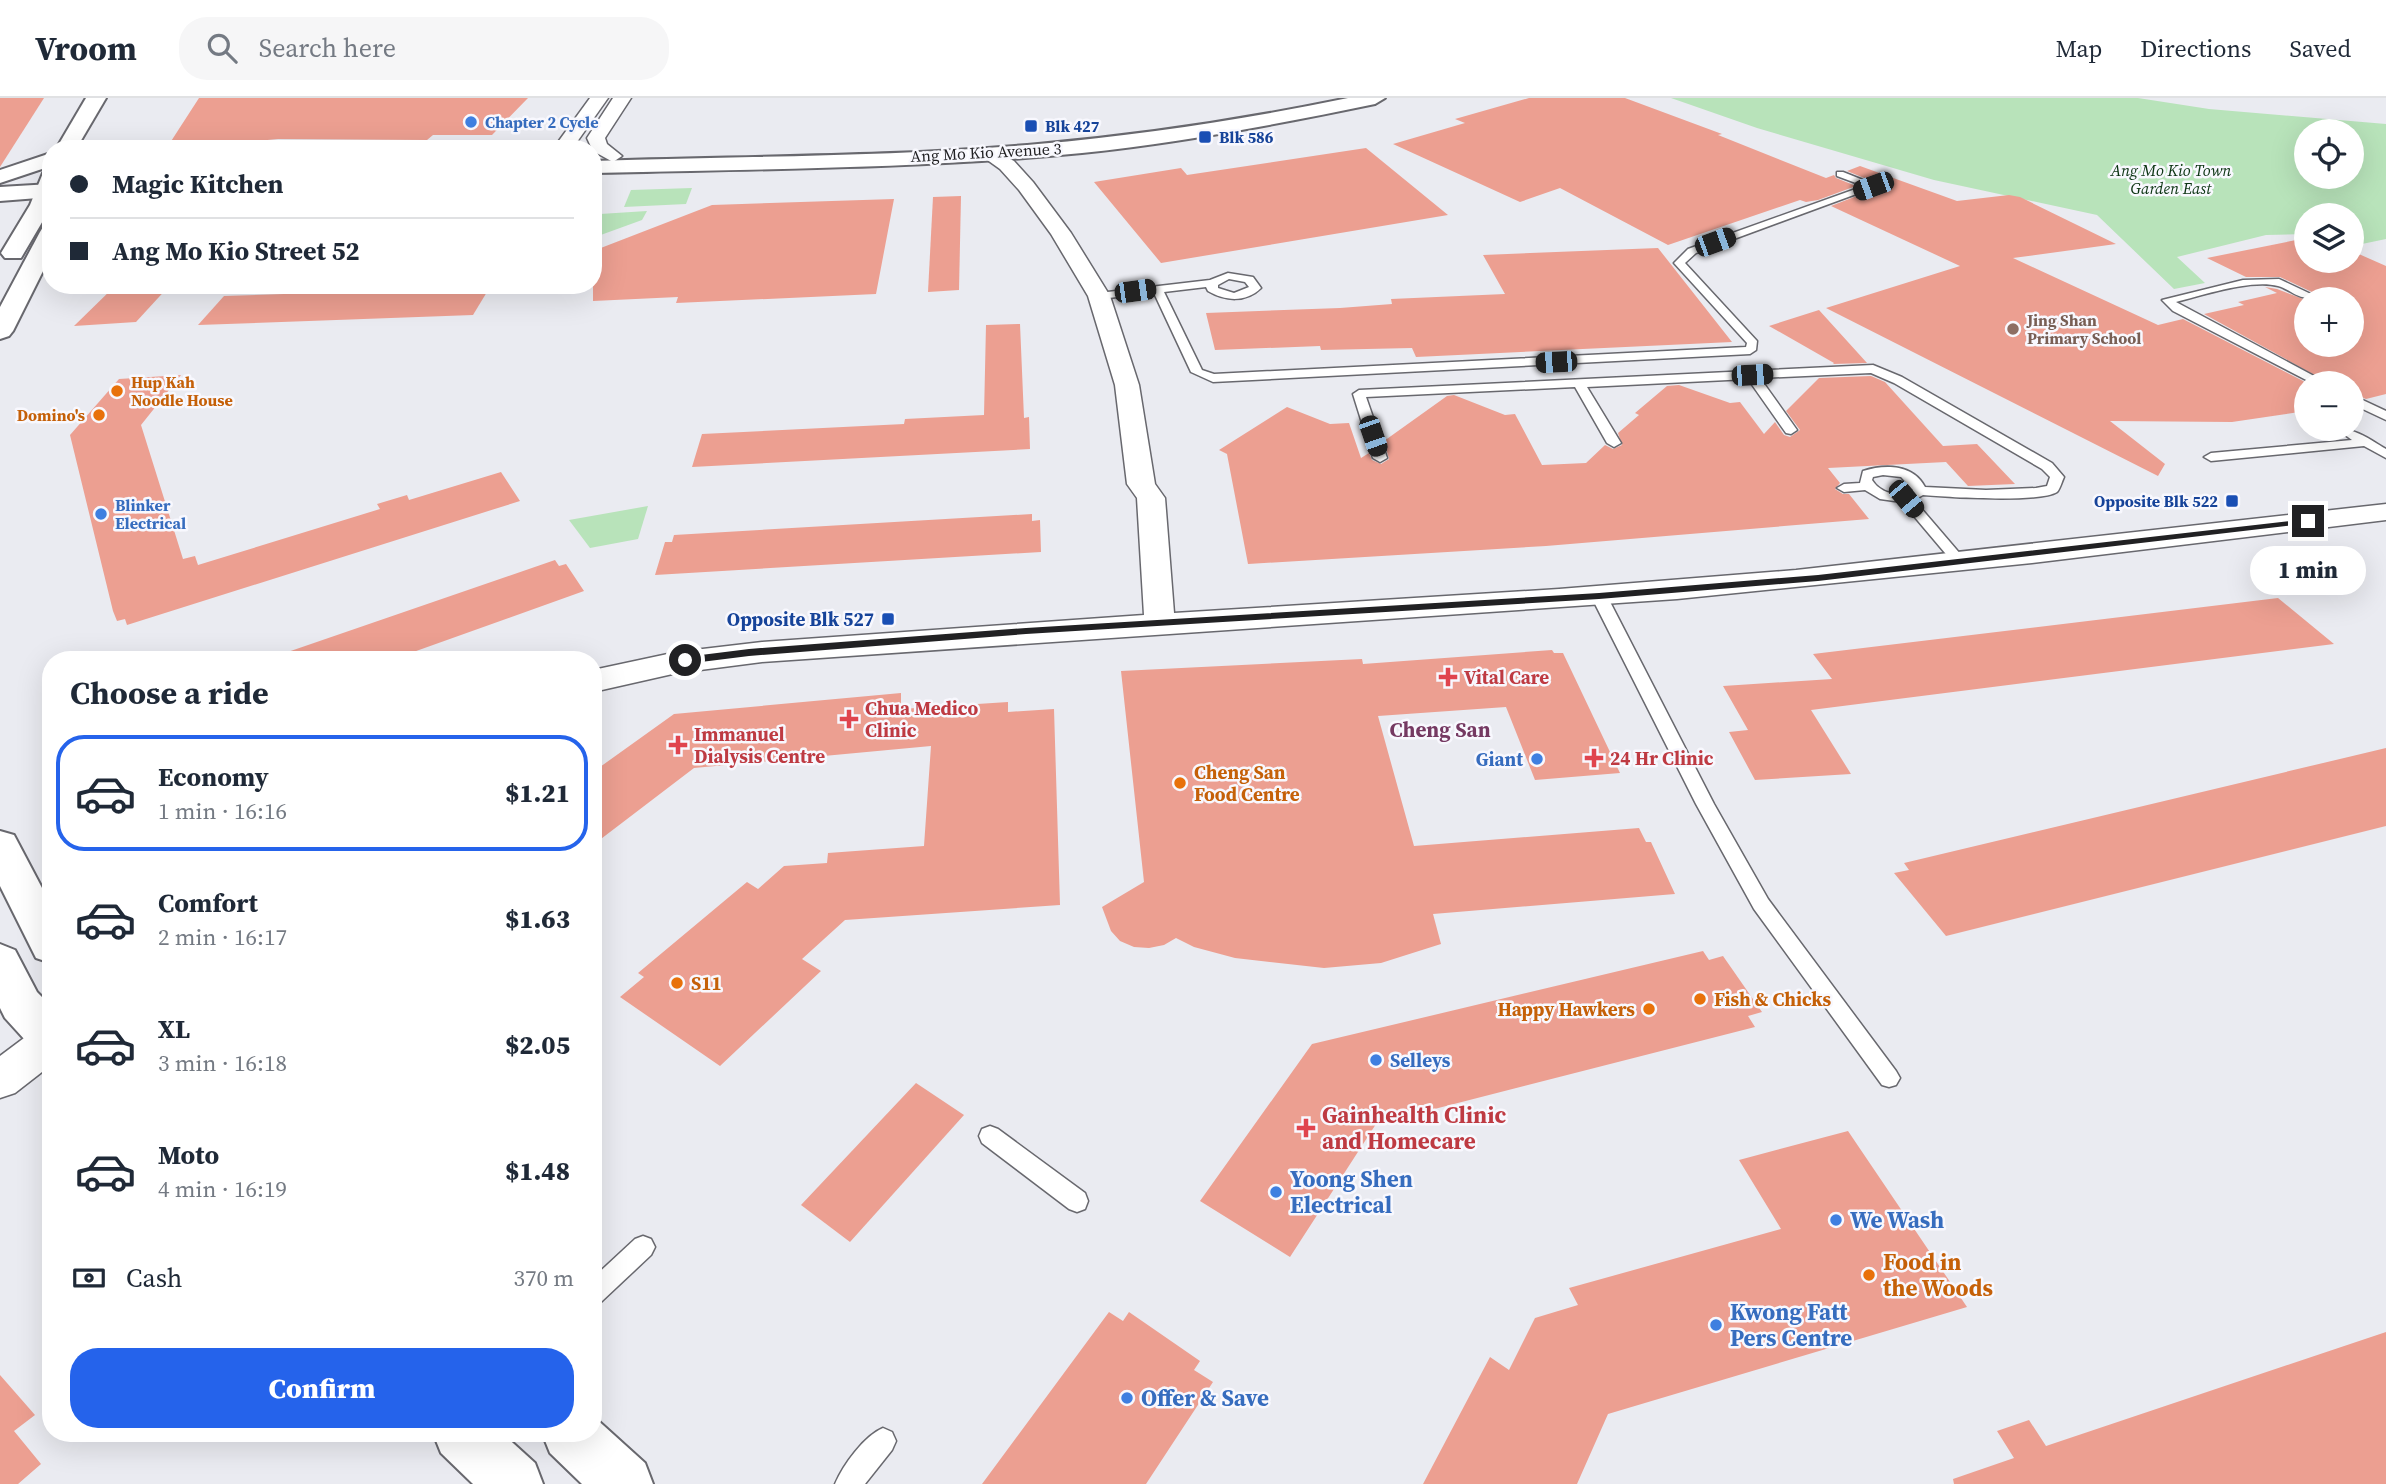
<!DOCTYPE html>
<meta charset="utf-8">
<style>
:root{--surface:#fff;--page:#f6f6f7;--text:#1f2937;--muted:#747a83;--line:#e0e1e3;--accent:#2563eb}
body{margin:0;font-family:"Source Serif 4",serif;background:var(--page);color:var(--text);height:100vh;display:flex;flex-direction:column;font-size:26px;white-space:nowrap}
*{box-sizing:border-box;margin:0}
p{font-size:23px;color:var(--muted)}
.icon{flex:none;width:38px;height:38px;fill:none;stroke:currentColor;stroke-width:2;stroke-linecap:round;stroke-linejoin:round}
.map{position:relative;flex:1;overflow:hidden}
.drawer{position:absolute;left:42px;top:553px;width:560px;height:791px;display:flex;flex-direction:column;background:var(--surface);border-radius:28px;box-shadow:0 7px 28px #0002}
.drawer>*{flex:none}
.banner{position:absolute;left:42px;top:42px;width:560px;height:154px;border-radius:28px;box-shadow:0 7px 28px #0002;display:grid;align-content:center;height:154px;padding:0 28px;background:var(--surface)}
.buttons{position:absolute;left:2294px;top:21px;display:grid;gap:14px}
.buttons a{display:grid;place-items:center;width:70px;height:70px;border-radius:50%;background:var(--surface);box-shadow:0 7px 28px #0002;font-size:35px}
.end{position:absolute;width:32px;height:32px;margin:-16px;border:9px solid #212123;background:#fff;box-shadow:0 0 0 4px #fff}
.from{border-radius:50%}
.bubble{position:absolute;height:49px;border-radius:24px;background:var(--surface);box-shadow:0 7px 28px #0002;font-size:23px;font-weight:800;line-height:49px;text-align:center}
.car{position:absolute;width:21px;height:42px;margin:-21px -10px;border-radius:9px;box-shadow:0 0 5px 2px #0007;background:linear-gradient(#222 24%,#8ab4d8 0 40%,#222 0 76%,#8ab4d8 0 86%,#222 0)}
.banner b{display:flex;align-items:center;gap:24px;height:66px;font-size:26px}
.banner b+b{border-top:2px solid var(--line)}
.banner i{width:18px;height:18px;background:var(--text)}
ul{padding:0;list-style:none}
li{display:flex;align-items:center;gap:21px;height:116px;margin:0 14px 10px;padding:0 14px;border:4px solid transparent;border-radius:28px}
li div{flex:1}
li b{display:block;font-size:26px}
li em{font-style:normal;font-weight:800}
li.current{border-color:var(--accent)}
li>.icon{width:63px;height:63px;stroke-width:1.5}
h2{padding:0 28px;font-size:32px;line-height:84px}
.pay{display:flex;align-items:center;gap:18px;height:77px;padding:0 28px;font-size:26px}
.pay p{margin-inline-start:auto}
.action{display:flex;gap:14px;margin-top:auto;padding:14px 28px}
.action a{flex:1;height:80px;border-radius:28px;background:var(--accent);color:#fff;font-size:28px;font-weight:800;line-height:80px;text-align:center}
header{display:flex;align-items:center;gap:42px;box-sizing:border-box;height:98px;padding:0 35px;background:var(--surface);border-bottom:2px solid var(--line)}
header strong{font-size:33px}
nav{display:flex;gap:38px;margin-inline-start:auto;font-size:24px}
.search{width:490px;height:63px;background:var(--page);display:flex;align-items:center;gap:18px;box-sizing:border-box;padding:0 24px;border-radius:28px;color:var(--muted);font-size:26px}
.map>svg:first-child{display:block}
.green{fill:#b8e3ba;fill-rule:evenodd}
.building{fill:#ec9f91}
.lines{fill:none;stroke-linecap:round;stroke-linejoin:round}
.service-casing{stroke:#68686e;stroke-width:3}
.minor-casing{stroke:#68686e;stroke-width:3}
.secondary-casing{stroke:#68686e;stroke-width:4}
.primary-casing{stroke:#68686e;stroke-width:4}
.service{fill:#fff;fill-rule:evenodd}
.minor{fill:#fff;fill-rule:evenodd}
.secondary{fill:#fff;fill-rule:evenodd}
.primary{fill:#fff;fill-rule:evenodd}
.route{fill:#212123}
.shop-dot{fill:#3f7fe0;stroke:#f8f8fe;stroke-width:2.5}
.transit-dot{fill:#1a4fb4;stroke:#f8f8fe;stroke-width:2.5}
.education-dot{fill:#8d6e63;stroke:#f8f8fe;stroke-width:2.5}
.food-dot{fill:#e8710a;stroke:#f8f8fe;stroke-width:2.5}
.health-dot{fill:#e0444e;stroke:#f8f8fe;stroke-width:2.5}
.labels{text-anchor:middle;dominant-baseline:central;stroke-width:5;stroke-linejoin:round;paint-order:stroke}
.far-shop-label{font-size:16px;font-weight:bold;fill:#366cbe;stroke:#f8f8fe;text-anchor:start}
.far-transit-label{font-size:16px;font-weight:bold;fill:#164399;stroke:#f8f8fe;text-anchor:start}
.far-street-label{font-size:16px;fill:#212123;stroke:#f8f8fe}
.far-park-label{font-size:16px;font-style:italic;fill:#0a3311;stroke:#f8f8fe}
.far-education-label{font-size:16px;font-weight:bold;fill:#785e54;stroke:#f8f8fe;text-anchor:start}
.far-food-label{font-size:16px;font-weight:bold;fill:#c56008;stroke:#f8f8fe;text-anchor:start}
.transit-label{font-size:19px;font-weight:bold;fill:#164399;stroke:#f8f8fe;text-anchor:end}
.health-label{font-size:19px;font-weight:bold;fill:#be3a42;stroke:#f8f8fe;text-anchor:start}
.shop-label{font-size:19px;font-weight:bold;fill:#366cbe;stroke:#f8f8fe;text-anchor:end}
.food-label{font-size:19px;font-weight:bold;fill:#c56008;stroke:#f8f8fe;text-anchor:start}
.neighbourhood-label{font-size:21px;font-weight:bold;fill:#753962;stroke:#f8f8fe}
.near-health-label{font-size:23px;font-weight:bold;fill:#be3a42;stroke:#f8f8fe;text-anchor:start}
.near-shop-label{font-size:23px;font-weight:bold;fill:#366cbe;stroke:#f8f8fe;text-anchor:start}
.near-food-label{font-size:23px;font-weight:bold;fill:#c56008;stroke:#f8f8fe;text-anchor:start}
</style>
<header>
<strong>Vroom</strong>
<div class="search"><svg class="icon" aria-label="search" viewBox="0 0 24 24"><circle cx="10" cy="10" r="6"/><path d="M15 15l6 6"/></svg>Search here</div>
<nav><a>Map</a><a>Directions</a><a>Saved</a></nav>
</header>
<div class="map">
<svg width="2386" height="1386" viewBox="0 0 2386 1386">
<rect width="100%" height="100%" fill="#eaebf1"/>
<g class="green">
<path d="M1671,0H2138L2209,11L2386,26V141L2362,146L2352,142V117H2306V136L2266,137L2177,159L2205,185L2174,191L2097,117L1934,82L1757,30ZM2306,33H2352V79H2306Z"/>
<polygon points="692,90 686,106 624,109 631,92"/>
<polygon points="647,113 642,122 598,138 593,137 593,128 600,116"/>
<polygon points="211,187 362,187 194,194"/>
<polygon points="648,408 638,441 590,450 569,422"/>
</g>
<g class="building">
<polygon points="0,0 44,0 0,69"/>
<polygon points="199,0 528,0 492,37 433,37 427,42 278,41 166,51"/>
<polygon points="1529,0 1625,0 1722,36 1718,37 1826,80 1834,77 1836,80 1856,88 1818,102 1806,104 1800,102 1668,147 1560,90 1520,104 1393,46 1465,25 1455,21"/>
<polygon points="1366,50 1448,117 1161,165 1094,84 1181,70 1187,77"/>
<polygon points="1860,68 1957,103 2009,97 2020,99 2116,146 2013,160 2158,227 2183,221 2307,285 2306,313 2232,324 2110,323 2165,366 2158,378 1826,210 1960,168 1831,108 1880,89 1879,86 1847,73"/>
<polygon points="961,98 959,192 928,194 933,99"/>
<polygon points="894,101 876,196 676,205 678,199 593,203 593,153 712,107"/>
<polygon points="2306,140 2306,163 2352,163 2352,153 2386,168 2386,296 2366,301 2352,295 2352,285 2329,285 2204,216 2244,207 2238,204 2277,195 2265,189 2277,191 2306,202 2306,247 2352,247 2352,201 2310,201 2315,198 2314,195 2280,179 2246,179 2207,160"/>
<polygon points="1658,150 1732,244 1416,259 1412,250 1321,252 1320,248 1215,252 1206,215 1340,210 1392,206 1391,201 1505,196 1483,157"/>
<polygon points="116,187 170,187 136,224 74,228"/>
<polygon points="490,189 473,217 198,227 224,198"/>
<polygon points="1819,212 1867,265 1833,266 1834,265 1769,228"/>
<polygon points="1020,226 1024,320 1029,319 1030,351 692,369 702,336 904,326 905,321 984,317 986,227"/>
<polygon points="181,277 141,327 183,461 195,458 198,467 380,411 377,406 407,397 409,402 501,374 520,403 127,527 125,521 117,523 113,513 70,337 119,281"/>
<polygon points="1871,278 1885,284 1943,348 1977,346 2015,386 1968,388 1946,364 1828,370 1840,385 1835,391 1843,396 1849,396 1869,421 1546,448 1248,466 1227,356 1219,352 1287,309 1330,326 1349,325 1361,360 1369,355 1372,362 1381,366 1389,361 1384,343 1447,298 1454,297 1505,317 1515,316 1542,367 1586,365 1605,347 1613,351 1622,347 1618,335 1639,317 1635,315 1667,288 1679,287 1730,305 1740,304 1764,336 1775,324 1784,337 1790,339 1800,332 1786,313 1819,280"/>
<polygon points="1032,416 1032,423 1040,422 1041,454 655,477 665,444 672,444 674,437"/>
<polygon points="555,462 559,468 566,466 584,493 391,562 280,562 279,557"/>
<polygon points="2278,500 2334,546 1811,612 1851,676 1755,682 1729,634 1748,632 1723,588 1832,581 1813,556"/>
<polygon points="1552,552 1554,555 1563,555 1620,675 1535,682 1506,609 1378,618 1414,748 1639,730 1646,744 1651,744 1675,796 1433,816 1441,846 1381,865 1324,870 1235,860 1194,849 1176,840 1164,847 1149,850 1134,849 1120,843 1111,833 1102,809 1144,784 1121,573 1362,561 1363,566"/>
<polygon points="901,595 901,611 1008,604 1008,614 1054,611 1060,807 845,822 802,861 821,873 720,968 620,899 644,879 638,875 747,784 758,791 784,768 827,765 828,755 924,748 931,648 694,670 593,747 593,674 674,616"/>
<polygon points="2386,650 2386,728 1946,838 1894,775 1909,772 1904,765"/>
<polygon points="1703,853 1709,862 1723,858 1762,914 1748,918 1755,929 1376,1026 1290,1159 1200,1103 1312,946"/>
<polygon points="916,985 964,1017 850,1144 801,1107"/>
<polygon points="1848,1033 1967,1209 1608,1316 1577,1386 1423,1386 1490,1259 1509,1272 1535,1220 1578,1207 1569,1190 1781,1131 1739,1062"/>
<polygon points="1109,1214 1123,1223 1129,1214 1200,1263 1194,1272 1213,1284 1146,1386 982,1386"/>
<polygon points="2386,1234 2386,1386 1954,1386 1953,1381 2014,1360 1997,1333 2029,1322 2046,1348"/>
<polygon points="0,1277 35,1317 14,1333 41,1366 18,1386 0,1386"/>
</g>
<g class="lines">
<g class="service-casing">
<g id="service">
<path d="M1837,74H1843L1878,88L1696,155L1685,165L1757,243L1756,252L1750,256L1213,284L1191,274L1154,195L1099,201L1093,198L1099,195L1210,182L1228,175L1253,179L1261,190C1246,205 1225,203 1208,193L1206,189L1164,194L1202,272L1214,276L1746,249L1747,245L1674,165L1688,151L1864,88L1837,78ZM1229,181L1245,184L1249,189L1234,195L1218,190V187Z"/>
<path d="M2279,181L2313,197C2302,205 2290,191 2278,188C2251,181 2204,197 2176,204L2327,285H2312L2173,213L2162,202L2243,182Z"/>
<path d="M1873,267L1902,279L2052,365L2064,379C2062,383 2060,391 2057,394C2040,405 1946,399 1923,397L1914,402L1968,465L1961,469L1956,468L1902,404L1880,401L1865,392L1844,394L1837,390L1844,386L1860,385L1863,373C1885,366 1913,366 1925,389L1986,392L2036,390L2047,388L2050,379L2042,371L1894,285L1871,275L1760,280L1797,332L1791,336L1786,335L1748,281L1587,289L1621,345L1614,349L1607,345L1575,289L1366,299L1387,360L1380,364L1373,360L1353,296L1359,292ZM1883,377L1901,379L1913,392C1900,401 1880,395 1872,382L1873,379Z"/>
<polygon points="2352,297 2386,313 2386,322 2352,306"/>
<path d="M2337,331C2357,331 2369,341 2386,351V360L2364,348L2211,363L2204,359L2211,355L2352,342Z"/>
<polygon points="1599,493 1607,498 1714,706 1768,801 1896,973 1900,980 1896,987 1889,989 1882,987 1754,811 1696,706 1591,498"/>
<polygon points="990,1028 998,1031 1085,1095 1088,1103 1085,1111 1077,1114 1069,1111 982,1045 979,1038 982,1031"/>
<polygon points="643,1138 651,1141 655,1149 651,1157 601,1204 593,1208 593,1180 635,1141"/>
<path d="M883,1330L892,1334L896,1343L892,1352L865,1386H835C843,1367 864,1338 883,1330Z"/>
</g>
</g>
<g class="minor-casing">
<g id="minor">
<polygon points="590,0 608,0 572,51 553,51"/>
<polygon points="613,0 631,0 605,40 607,46 622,58 613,64 593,53 587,40"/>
<polygon points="988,50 1014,63 1033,84 1071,135 1110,198 1139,287 1155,386 1165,400 1174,515 1559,491 1796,472 2386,406 2386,422 2032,465 1677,501 762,564 677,575 593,594 593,572 677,554 762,544 1144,517 1137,400 1127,386 1115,287 1088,198 1051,136 1019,92 1000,71 979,56"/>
<polygon points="51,925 51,967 15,995 0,1000 0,958 36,931"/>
</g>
</g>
<g class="secondary-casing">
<g id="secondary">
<polygon points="86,0 106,0 76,51 56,51"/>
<polygon points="51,74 51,109 21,160 5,160 1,155 30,107 43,75"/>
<polygon points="51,127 51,157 13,233 9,238 0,241 0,209 40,134 43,129"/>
<polygon points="0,733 14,737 51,807 51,865 36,860 0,788"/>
<polygon points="0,846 15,852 37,894 51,908 51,958 35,953 5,920 0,910"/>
<polygon points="593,1318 645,1365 653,1386 582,1386 550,1355 542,1335 593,1335"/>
<polygon points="433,1335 502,1335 535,1365 543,1386 473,1386 441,1355"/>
</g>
</g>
<g class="primary-casing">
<g id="primary">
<path d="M1348,0H1385L1375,6C1278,26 1180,45 1082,55C920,71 756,71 593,75V63C741,58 891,59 1038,46C1142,37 1246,21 1348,0Z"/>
<polygon points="51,55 51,68 0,85 0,72"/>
<polygon points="51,86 51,99 0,103 0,89"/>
</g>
</g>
<use href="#service" class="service"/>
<use href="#minor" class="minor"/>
<use href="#secondary" class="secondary"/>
<use href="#primary" class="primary"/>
</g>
<polygon class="route" points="2308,421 2311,421 2311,425 1818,483 1599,501 1026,536 749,558 685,566 680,562 685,559 749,551 1026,530 1599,495 1818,477"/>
<g class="shop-dot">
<circle cx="471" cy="24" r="7"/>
<circle cx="101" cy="416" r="7"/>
<circle cx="1537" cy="661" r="7"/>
<circle cx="1376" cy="962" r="7"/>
<circle cx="1276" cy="1094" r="7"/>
<circle cx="1836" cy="1122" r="7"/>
<circle cx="1716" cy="1227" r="7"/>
<circle cx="1127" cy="1300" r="7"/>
</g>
<g class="transit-dot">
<rect x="1024" y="21" width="14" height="14" rx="3.5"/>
<rect x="1198" y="32" width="14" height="14" rx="3.5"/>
<rect x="2225" y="396" width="14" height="14" rx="3.5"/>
<rect x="881" y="514" width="14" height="14" rx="3.5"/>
</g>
<circle class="education-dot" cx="2013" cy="231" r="7"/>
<g class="food-dot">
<circle cx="117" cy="293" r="7"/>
<circle cx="99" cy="317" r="7"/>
<circle cx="1180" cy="685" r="7"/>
<circle cx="677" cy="885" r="7"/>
<circle cx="1700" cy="901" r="7"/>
<circle cx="1649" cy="911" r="7"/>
<circle cx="1869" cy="1177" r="7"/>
</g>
<g class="health-dot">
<path d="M1444.5 568.5h7v7h7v7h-7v7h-7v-7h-7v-7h7z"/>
<path d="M845.5 610.5h7v7h7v7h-7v7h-7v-7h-7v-7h7z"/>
<path d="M674.5 636.5h7v7h7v7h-7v7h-7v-7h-7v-7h7z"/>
<path d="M1590.5 649.5h7v7h7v7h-7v7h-7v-7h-7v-7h7z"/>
<path d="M1302.5 1019.5h7v7h7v7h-7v7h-7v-7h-7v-7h7z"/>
</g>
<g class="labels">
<g class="far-shop-label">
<text x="485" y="24">Chapter 2 Cycle</text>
<text x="115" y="407">Blinker<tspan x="115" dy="18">Electrical</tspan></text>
</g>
<g class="far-transit-label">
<text x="1045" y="28">Blk 427</text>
<text x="1219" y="39">Blk 586</text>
<text x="2218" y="403" text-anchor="end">Opposite Blk 522</text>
</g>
<g class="far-street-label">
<text transform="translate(986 54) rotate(-3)">Ang Mo Kio Avenue 3</text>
</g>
<g class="far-park-label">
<text x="2171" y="72">Ang Mo Kio Town<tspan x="2171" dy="18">Garden East</tspan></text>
</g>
<g class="far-education-label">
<text x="2027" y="222">Jing Shan<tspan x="2027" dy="18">Primary School</tspan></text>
</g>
<g class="far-food-label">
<text x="131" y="284">Hup Kah<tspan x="131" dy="18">Noodle House</tspan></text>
<text x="85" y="317" text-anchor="end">Domino's</text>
</g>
<g class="transit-label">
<text x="874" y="521">Opposite Blk 527</text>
</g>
<g class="health-label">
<text x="1464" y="579">Vital Care</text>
<text x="865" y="610">Chua Medico<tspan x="865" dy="22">Clinic</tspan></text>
<text x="694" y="636">Immanuel<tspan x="694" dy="22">Dialysis Centre</tspan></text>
<text x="1610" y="660">24 Hr Clinic</text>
</g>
<g class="shop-label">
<text x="1523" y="661">Giant</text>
<text x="1390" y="962" text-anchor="start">Selleys</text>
</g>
<g class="food-label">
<text x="1194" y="674">Cheng San<tspan x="1194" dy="22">Food Centre</tspan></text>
<text x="691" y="885">S11</text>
<text x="1714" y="901">Fish &amp; Chicks</text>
<text x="1635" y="911" text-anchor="end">Happy Hawkers</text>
</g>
<g class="neighbourhood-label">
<text x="1440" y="631">Cheng San</text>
</g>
<g class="near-health-label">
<text x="1322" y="1017">Gainhealth Clinic<tspan x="1322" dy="26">and Homecare</tspan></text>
</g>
<g class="near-shop-label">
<text x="1290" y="1081">Yoong Shen<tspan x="1290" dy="26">Electrical</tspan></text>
<text x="1850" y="1122">We Wash</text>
<text x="1730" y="1214">Kwong Fatt<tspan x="1730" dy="26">Pers Centre</tspan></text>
<text x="1141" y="1300">Offer &amp; Save</text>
</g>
<g class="near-food-label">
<text x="1883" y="1164">Food in<tspan x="1883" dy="26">the Woods</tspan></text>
</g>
</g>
</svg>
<div class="buttons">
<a><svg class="icon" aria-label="locate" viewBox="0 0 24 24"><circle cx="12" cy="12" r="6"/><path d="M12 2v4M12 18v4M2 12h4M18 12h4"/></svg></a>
<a><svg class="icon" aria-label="layers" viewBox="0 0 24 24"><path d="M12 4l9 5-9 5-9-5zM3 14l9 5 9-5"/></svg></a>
<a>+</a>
<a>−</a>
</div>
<i class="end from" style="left:685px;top:562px"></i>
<i class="end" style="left:2308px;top:423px"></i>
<div class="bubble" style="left:2250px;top:448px;width:116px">1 min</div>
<i class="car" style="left:1873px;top:88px;rotate:250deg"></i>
<i class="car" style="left:1715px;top:144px;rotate:70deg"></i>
<i class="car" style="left:1135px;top:193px;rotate:82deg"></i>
<i class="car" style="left:1556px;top:264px;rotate:267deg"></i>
<i class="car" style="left:1752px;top:277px;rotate:87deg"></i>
<i class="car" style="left:1373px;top:338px;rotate:161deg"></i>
<i class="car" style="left:1906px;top:401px;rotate:140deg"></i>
<div class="banner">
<b><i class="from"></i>Magic Kitchen</b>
<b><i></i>Ang Mo Kio Street 52</b>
</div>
<section class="drawer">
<h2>Choose a ride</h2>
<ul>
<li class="current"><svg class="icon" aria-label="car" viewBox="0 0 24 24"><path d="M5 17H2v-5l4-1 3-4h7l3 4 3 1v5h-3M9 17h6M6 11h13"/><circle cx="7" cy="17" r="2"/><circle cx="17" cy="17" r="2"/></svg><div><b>Economy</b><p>1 min · 16:16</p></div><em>$1.21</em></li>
<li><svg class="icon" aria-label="car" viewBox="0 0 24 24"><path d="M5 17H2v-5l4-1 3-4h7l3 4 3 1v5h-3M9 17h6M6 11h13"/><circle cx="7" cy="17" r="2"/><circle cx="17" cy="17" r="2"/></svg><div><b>Comfort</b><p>2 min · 16:17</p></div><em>$1.63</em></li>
<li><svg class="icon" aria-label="car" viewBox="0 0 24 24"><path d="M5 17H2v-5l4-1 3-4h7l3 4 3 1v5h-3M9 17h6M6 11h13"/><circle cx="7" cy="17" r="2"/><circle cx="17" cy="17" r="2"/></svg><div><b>XL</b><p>3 min · 16:18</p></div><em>$2.05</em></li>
<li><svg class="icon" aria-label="car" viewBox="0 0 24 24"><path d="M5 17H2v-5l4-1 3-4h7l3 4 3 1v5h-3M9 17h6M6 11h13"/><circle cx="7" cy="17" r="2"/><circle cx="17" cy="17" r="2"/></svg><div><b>Moto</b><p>4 min · 16:19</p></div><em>$1.48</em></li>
</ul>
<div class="pay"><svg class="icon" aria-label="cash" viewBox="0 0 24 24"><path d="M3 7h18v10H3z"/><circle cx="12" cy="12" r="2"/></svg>Cash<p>370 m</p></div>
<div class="action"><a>Confirm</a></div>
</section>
</div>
